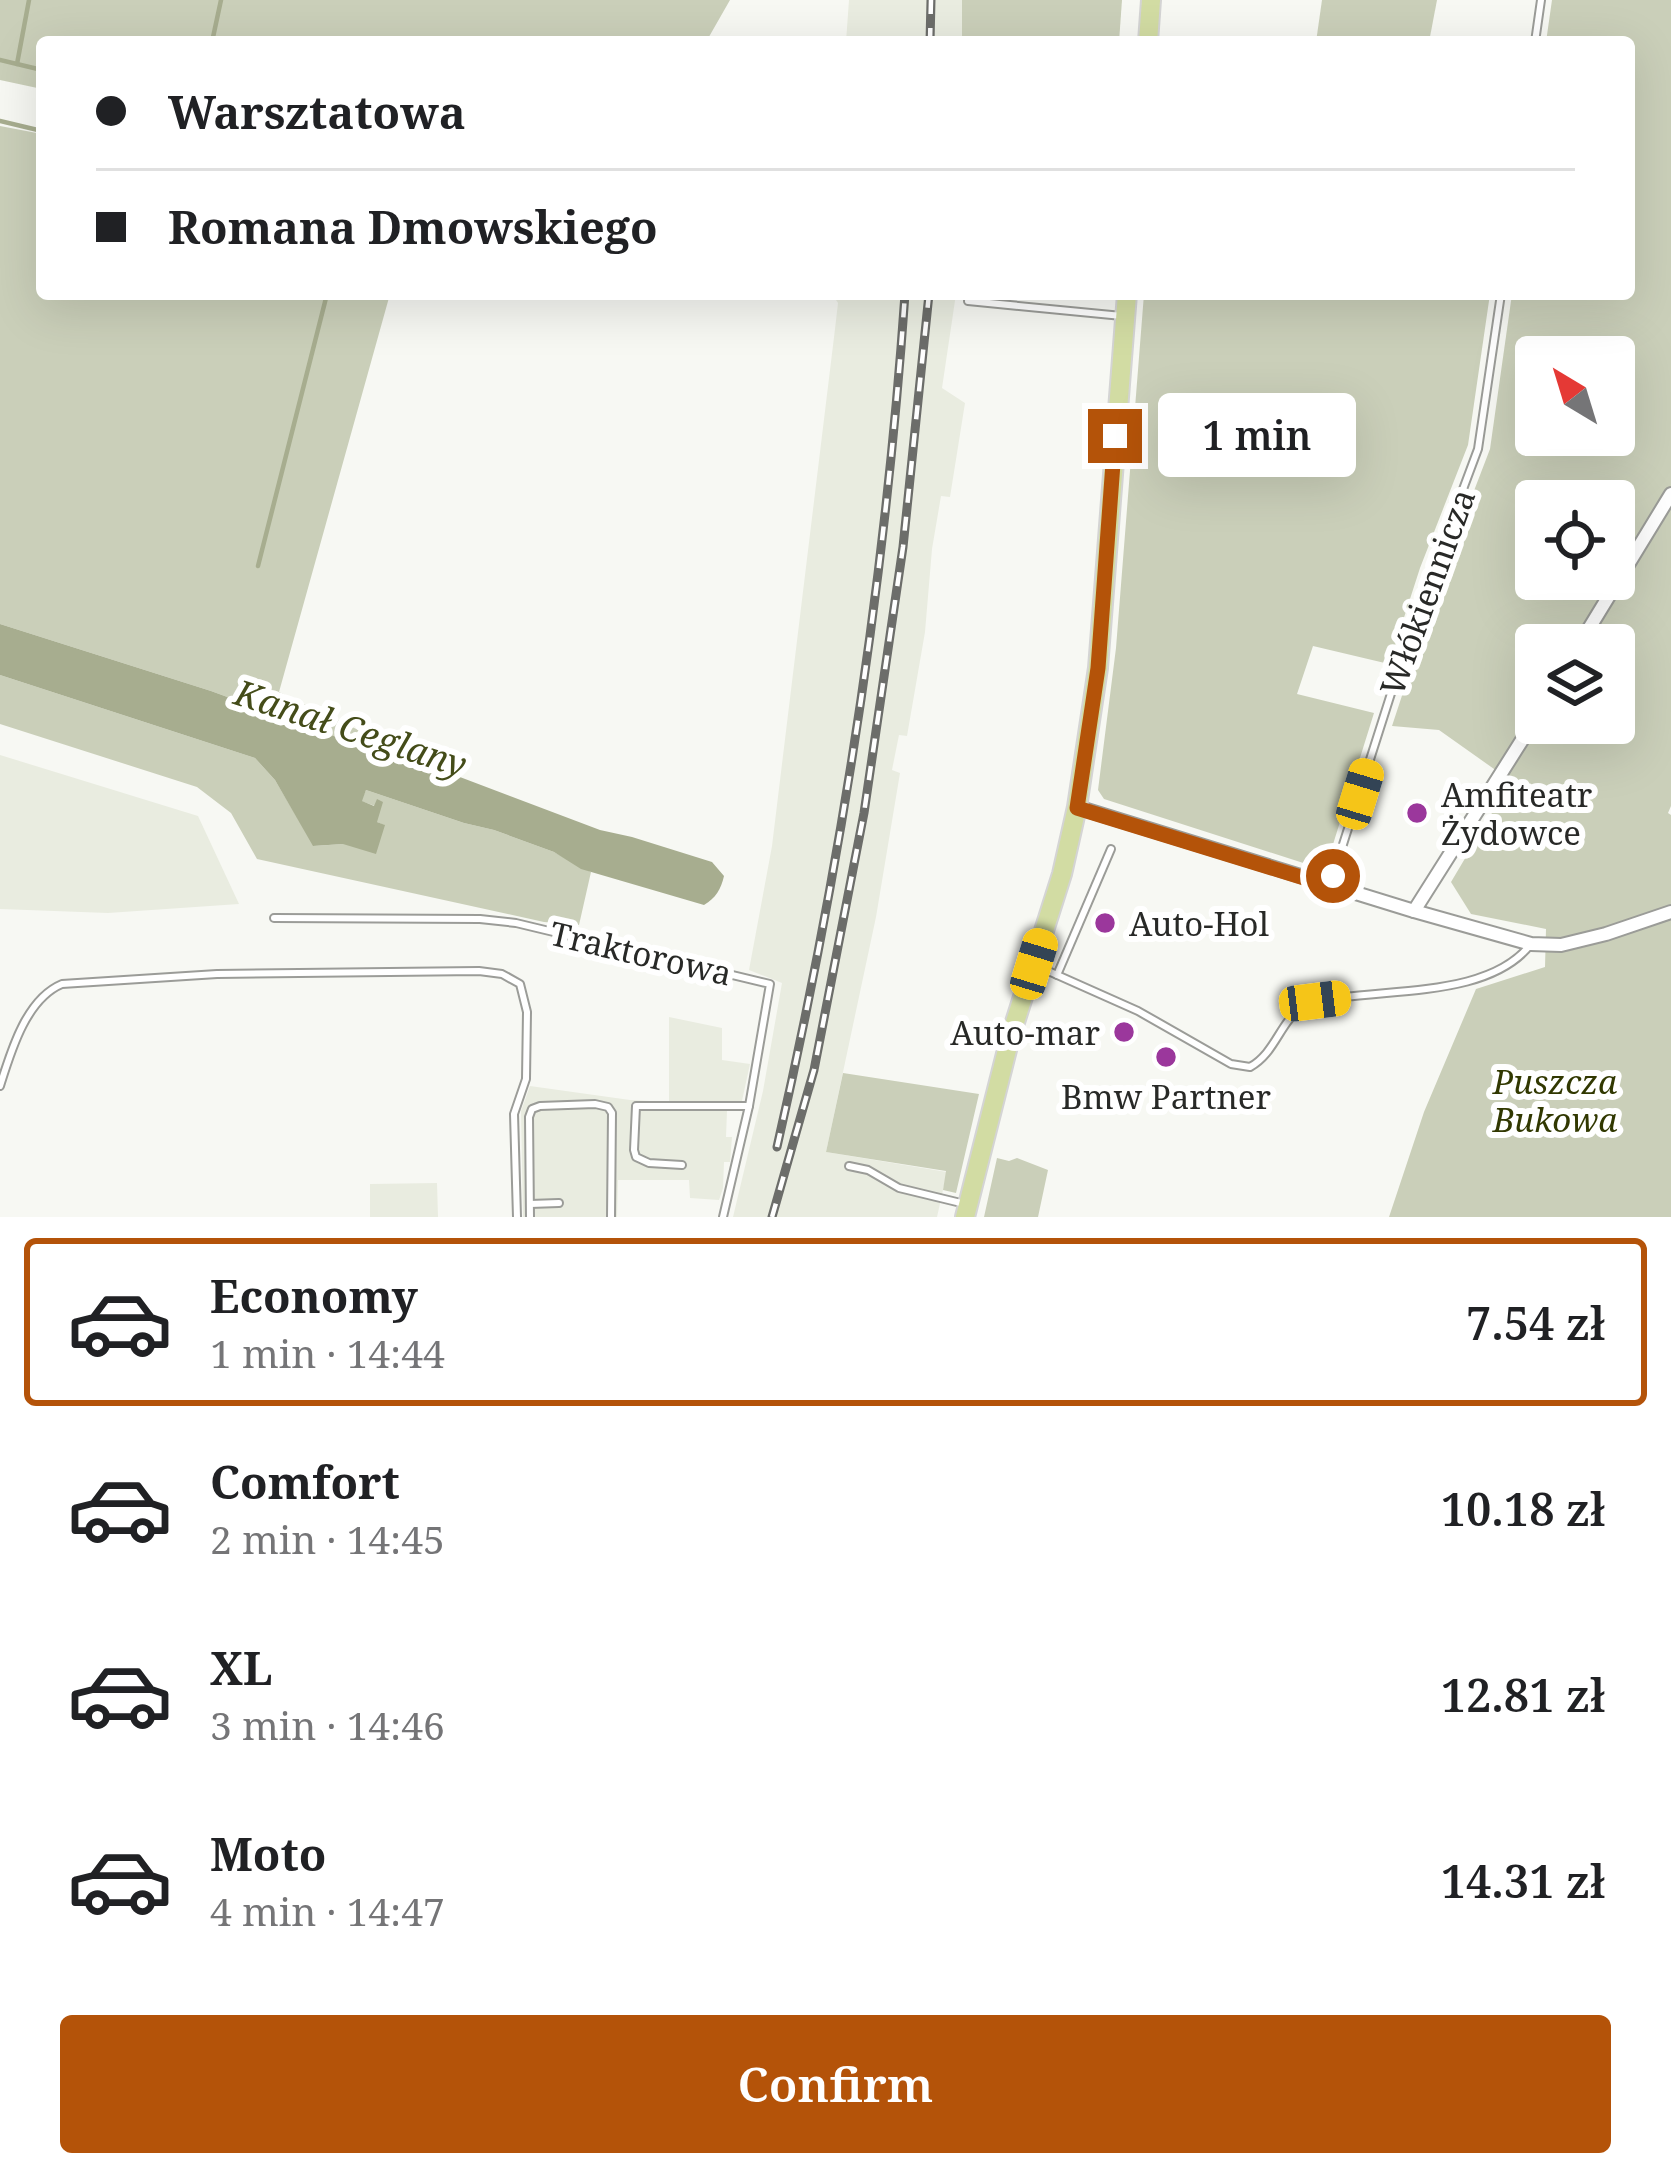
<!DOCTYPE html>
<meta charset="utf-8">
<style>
:root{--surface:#fff;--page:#f2f2f2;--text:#202124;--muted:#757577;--line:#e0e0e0;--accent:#b45309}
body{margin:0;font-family:"Noto Serif",serif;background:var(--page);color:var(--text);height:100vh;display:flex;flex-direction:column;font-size:45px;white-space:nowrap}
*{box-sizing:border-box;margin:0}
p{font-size:39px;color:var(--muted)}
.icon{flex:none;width:66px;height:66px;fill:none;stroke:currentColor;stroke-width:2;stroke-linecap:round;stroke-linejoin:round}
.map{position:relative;height:1217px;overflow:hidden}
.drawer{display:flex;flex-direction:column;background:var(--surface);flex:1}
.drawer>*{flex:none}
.guide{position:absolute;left:36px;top:36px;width:1599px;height:264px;border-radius:12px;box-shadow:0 12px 48px #0002;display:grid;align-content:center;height:264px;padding:0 60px;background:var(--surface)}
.needle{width:78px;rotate:322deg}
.buttons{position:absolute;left:1515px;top:336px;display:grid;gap:24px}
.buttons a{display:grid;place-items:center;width:120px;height:120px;border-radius:12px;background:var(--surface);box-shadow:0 12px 48px #0002;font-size:60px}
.end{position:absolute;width:54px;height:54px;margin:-27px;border:15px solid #b45309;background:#fff;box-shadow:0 0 0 6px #fff}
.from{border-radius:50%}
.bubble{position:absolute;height:84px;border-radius:12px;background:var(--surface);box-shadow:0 12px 48px #0002;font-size:39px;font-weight:600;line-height:84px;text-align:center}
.car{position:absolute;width:36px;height:72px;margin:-36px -18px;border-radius:15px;box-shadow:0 0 9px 3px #0007;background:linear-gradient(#f5c518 24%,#345 0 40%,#f5c518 0 76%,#345 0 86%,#f5c518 0)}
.guide b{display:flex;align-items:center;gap:42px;height:114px;font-size:45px}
.guide b+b{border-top:3px solid var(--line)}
.guide i{width:30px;height:30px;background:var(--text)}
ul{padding:21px 0 0;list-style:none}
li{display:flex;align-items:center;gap:36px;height:168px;margin:0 24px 18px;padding:0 36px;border:6px solid transparent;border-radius:12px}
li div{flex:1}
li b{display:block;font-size:45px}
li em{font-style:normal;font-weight:600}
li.active{border-color:var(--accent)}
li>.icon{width:108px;height:108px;stroke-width:1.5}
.primary-button{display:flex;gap:24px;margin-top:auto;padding:24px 60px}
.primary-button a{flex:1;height:138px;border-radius:12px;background:var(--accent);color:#fff;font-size:48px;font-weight:600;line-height:138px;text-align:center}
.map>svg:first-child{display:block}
.built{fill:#e9ece0}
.green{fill:#cacfb9;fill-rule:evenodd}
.water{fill:#a7ad8f}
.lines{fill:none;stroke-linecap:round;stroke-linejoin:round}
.stream{stroke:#a7ad8f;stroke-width:4.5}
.service-casing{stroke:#9b9c98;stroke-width:10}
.minor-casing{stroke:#9b9c98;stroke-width:16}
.primary-casing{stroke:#d4d4d4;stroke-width:22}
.service{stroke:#fff;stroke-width:6}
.minor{stroke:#fff;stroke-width:12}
.primary{stroke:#d2dca3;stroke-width:18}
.rail-casing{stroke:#6c6d6a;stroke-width:9}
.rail{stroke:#fff;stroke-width:4.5;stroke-dasharray:14;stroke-linecap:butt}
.route{stroke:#b45309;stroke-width:15}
.poi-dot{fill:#9b379c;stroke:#fff;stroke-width:4.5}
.labels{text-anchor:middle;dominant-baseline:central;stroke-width:12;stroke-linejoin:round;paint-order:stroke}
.street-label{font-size:33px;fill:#282927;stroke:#fff}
.poi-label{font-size:33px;fill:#282927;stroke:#fff;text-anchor:start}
.park-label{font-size:33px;font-style:italic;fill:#313801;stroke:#fff}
.water-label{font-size:36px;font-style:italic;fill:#444c19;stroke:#fff}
</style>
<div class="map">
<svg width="1671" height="1217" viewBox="0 0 1671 1217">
<rect width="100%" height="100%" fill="#f7f8f3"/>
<g class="built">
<polygon points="849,0 962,0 962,42 846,42"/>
<polygon points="832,294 956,294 942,388 965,403 950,497 941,496 932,549 925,632 907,736 899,735 892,770 900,773 876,917 826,1152 947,1172 937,1217 733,1217 763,1091 782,983 749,970 772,846 835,329 838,303"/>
<polygon points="0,755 198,816 239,904 108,913 0,909"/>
<polygon points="669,1017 722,1028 722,1060 750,1064 740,1110 727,1111 726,1137 732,1137 730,1162 724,1162 723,1188 719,1200 690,1198 689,1180 618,1180 617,1217 523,1217 521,1111 530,1086 630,1100 669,1102"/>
<polygon points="437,1183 438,1217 370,1217 370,1184"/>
</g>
<g class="green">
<polygon points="0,0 730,0 706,42 42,42 42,89 0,80"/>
<polygon points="962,0 1122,0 1119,42 962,42"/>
<polygon points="1322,0 1437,0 1429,42 1316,42"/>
<path d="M1552,0H1671V806L1668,813L1671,815V1217H1389L1424,1112L1476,989L1545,967L1546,929L1471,914L1451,882L1511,781L1439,730L1392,726L1441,577L1490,449L1512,294H1629V42H1546ZM1536,357H1614V435H1536ZM1536,501H1614V579H1536ZM1536,645H1614V723H1536Z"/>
<polygon points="0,126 42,134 42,294 390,294 279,692 375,738 361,746 211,691 0,624"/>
<polygon points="1144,294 1490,294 1468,445 1420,568 1389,664 1313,646 1297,694 1374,713 1325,870 1104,799 1098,790 1116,648"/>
<polygon points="0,675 255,758 275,780 314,846 343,844 384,825 377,822 375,806 361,801 366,790 464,823 494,830 554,852 591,872 579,925 544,922 257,859 231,813 197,787 0,724"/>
<polygon points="843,1073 979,1094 956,1193 943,1190 946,1171 826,1152"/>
<polygon points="997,1158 1009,1161 1017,1158 1048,1170 1038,1217 984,1217"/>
</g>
<path class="water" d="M0,624L211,691L361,746L375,738L415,760L600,830L632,837L712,862L724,876C721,889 716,898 704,905L581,869L554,852L494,830L464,823L366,790L362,801L374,806L377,799L383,802L377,822L385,825L376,854L343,844L313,846L275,780L255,758L0,675Z"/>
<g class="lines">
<g class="stream">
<polyline points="212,42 221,0"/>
<polyline points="0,60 42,70"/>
<polyline points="17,64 29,0"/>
<polyline points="0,121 42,131"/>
<polyline points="258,566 327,294"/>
</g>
<g class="service-casing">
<g id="service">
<polyline points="1535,42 1541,0"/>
<polyline points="968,301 1122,316"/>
<polyline points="1331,882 1416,615 1478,449 1501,294"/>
<polyline points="274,918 480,919 516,923 770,984 749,1106 723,1217"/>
<path d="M1037,966L1138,1011L1231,1064L1250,1067C1276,1053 1280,1020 1305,1005C1371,985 1485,1003 1531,944"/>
<polyline points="1057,975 1111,849"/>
<path d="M0,1086C11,1051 26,999 62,984L217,974L479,971L502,974L520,984L527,1012L526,1079L514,1114L517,1217"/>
<polyline points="682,1165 649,1163 636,1157 634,1150 636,1106 749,1106"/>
<polyline points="849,1166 868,1170 899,1188 965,1204"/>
<polyline points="530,1204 559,1203"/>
<polyline points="530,1217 529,1117 532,1109 540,1106 595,1104 608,1107 612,1113 611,1217"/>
</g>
</g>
<g class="minor-casing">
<g id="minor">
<polyline points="1579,645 1671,494"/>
<polyline points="1077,807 1414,911 1531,944 1561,945 1606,934 1671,912"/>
<polyline points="1414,911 1536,718"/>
</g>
</g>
<g class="primary-casing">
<g id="primary">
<polyline points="1148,42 1151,0"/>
<polyline points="965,1217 1010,1038 1062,874 1077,807 1098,668 1127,294"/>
</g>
</g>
<use href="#service" class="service"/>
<use href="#minor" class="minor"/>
<use href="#primary" class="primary"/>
<g class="rail-casing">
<g id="rail">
<polyline points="930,42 931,0"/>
<path d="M777,1147C841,866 885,582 905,294"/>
<polyline points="772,1217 814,1070 864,813 903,547 929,294"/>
</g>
</g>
<use href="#rail" class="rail"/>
</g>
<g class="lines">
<polyline class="route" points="1115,436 1098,668 1077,808 1330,886 1333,876"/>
</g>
<g class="poi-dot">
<circle cx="1417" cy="813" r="12"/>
<circle cx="1105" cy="923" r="12"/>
<circle cx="1124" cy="1032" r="12"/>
<circle cx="1166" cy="1057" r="12"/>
</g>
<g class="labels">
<g class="street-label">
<text transform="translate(1427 592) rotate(-70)">Włókiennicza</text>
<text transform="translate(641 953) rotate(13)">Traktorowa</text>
</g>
<g class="poi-label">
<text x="1441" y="794">Amfiteatr<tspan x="1441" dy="38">Żydowce</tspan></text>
<text x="1129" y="923">Auto-Hol</text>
<text x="1100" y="1032" text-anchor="end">Auto-mar</text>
<text x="1166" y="1096" text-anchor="middle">Bmw Partner</text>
</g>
<g class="park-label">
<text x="1555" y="1081">Puszcza<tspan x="1555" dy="38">Bukowa</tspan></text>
</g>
<g class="water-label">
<text transform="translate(351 728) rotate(18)">Kanał Ceglany</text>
</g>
</g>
</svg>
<div class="buttons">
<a><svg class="needle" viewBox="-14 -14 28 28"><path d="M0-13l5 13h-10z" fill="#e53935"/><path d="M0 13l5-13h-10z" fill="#757577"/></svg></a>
<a><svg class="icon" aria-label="locate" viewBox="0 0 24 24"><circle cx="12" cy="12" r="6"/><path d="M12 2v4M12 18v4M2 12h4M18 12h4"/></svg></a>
<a><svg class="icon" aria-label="layers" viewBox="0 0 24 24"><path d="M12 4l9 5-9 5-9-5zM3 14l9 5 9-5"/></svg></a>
</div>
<i class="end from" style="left:1333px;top:876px"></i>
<i class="end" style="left:1115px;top:436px"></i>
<div class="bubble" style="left:1158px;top:393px;width:198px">1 min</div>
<i class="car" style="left:1360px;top:794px;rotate:17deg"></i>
<i class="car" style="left:1034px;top:964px;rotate:17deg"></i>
<i class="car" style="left:1315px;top:1001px;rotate:83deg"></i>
<div class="guide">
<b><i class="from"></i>Warsztatowa</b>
<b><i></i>Romana Dmowskiego</b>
</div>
</div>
<section class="drawer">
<ul>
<li class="active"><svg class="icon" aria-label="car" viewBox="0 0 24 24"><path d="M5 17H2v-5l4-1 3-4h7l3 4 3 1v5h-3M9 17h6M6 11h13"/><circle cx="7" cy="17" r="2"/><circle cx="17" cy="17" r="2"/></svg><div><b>Economy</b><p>1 min · 14:44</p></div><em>7.54 zł</em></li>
<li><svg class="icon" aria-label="car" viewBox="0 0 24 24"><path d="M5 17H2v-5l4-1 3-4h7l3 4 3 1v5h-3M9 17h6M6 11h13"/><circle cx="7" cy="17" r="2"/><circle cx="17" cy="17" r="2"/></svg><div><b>Comfort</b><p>2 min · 14:45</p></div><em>10.18 zł</em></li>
<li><svg class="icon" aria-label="car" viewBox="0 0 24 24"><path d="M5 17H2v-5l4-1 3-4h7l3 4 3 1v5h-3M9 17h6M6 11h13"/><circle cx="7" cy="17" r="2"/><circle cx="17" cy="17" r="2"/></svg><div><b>XL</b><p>3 min · 14:46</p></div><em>12.81 zł</em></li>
<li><svg class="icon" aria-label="car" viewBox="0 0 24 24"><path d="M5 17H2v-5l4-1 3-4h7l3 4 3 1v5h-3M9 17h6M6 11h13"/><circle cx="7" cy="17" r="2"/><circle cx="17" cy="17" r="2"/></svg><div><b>Moto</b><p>4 min · 14:47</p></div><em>14.31 zł</em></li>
</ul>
<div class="primary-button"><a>Confirm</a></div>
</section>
